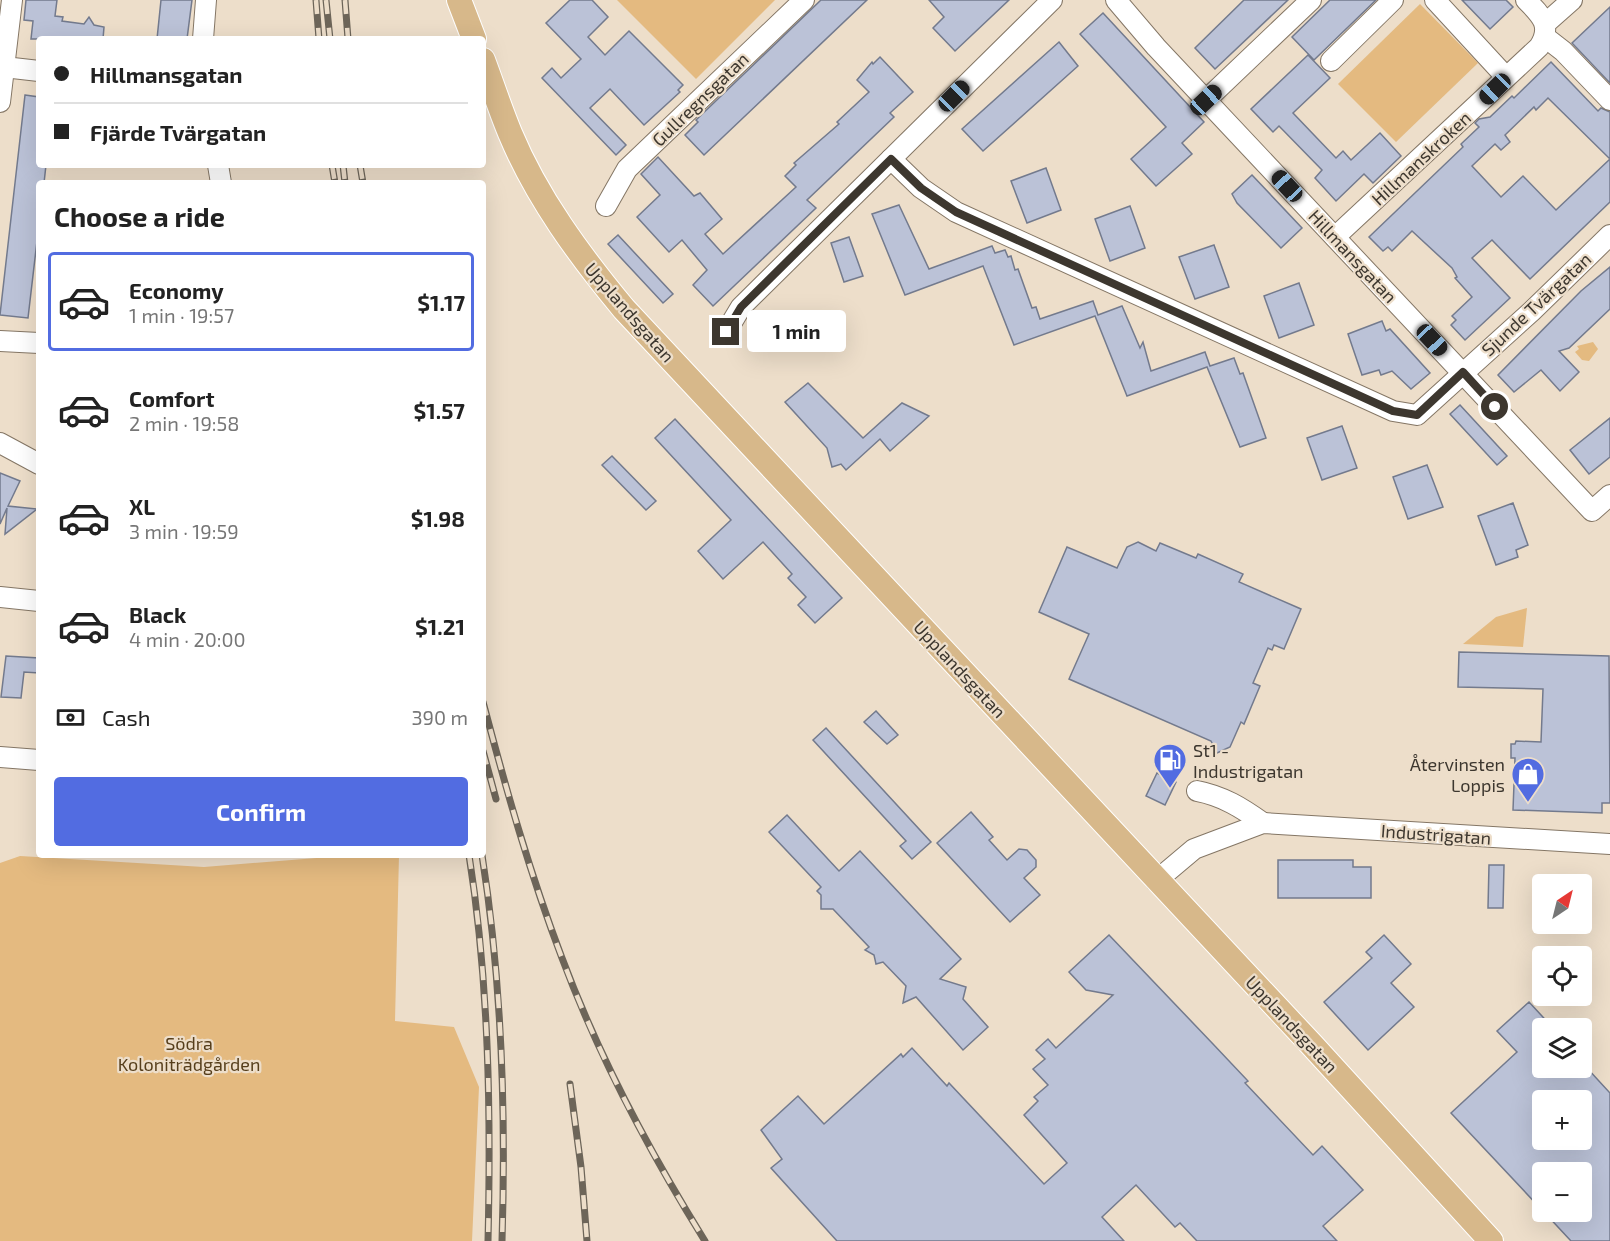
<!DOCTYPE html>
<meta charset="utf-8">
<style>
:root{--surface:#fff;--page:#f6f6f6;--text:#222;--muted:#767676;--line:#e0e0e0;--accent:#526ce1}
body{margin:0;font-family:"Exo 2",sans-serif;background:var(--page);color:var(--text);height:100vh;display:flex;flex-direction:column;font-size:22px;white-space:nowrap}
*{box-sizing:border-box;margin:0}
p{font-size:20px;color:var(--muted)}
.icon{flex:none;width:33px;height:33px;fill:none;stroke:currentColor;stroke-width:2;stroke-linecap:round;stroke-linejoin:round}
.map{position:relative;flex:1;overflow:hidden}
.drawer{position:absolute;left:36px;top:180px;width:450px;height:678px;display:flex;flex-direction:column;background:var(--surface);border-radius:6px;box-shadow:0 6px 24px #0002}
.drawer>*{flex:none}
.top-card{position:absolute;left:36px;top:36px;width:450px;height:132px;border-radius:6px;box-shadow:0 6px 24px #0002;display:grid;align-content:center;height:132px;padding:0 18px;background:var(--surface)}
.needle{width:39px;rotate:35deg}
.buttons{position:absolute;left:1532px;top:874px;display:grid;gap:12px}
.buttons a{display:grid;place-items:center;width:60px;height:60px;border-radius:6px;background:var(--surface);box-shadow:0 6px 24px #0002;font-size:30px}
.end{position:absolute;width:27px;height:27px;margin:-14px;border:8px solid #3d372f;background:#fff;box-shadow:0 0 0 3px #fff}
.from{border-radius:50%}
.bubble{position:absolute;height:42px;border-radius:6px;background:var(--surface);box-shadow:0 6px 24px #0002;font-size:20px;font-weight:700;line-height:42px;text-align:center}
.car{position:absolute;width:18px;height:36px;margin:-18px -9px;border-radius:8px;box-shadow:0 0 4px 2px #0007;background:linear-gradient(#222 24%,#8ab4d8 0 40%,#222 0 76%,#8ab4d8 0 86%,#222 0)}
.top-card b{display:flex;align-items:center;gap:21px;height:57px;font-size:22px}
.top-card b+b{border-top:2px solid var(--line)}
.top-card i{width:15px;height:15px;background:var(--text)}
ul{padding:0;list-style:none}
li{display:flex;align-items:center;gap:18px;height:99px;margin:0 12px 9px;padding:0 6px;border:3px solid transparent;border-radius:6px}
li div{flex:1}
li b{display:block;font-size:22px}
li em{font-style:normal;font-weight:700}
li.selected{border-color:var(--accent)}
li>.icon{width:54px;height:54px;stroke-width:1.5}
h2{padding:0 18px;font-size:27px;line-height:72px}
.pay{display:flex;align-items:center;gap:15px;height:66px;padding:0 18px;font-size:22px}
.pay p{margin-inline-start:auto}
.primary-button{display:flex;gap:12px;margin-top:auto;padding:12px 18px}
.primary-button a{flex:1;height:69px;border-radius:6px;background:var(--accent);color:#fff;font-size:24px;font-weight:700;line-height:69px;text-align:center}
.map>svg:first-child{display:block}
.green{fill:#e4ba80}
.building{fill:#bbc2d7;stroke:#737a8d;stroke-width:1.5;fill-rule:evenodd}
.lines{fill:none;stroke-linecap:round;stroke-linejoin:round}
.minor-casing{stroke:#847665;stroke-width:22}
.major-casing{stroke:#fff;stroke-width:26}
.minor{stroke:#fff;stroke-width:20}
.major{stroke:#d7b88a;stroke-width:24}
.rail-casing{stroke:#6d6559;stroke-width:7}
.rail{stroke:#eddeca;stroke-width:4.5;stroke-dasharray:14;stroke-linecap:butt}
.route{stroke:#3d372f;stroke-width:8}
.labels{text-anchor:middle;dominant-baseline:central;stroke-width:4.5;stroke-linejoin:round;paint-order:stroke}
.street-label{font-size:18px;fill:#3d372f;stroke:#eddeca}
.poi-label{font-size:18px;fill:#3d372f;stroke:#eddeca;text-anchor:start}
.park-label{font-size:18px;fill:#563e1b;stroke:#eddeca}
</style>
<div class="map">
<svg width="1610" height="1241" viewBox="0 0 1610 1241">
<rect width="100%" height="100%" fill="#eddeca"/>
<g class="green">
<polygon points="617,0 775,0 696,79"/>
<polygon points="1420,4 1478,63 1396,142 1338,84"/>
<polygon points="1593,342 1598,349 1589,361 1582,360 1575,352 1579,349 1577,346"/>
<polygon points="1527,608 1523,647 1463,644 1496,617"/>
<polygon points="354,855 399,855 395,1021 454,1027 479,1087 472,1241 0,1241 0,863 20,856 204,867"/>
</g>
<g class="building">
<polygon points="26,0 57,0 55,16 63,17 62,21 84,24 89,17 94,25 104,27 103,39 31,39 33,21 24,20"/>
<polygon points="161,0 192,0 187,39 157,39"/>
<polygon points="570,0 592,0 608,17 588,37 605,55 629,31 683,85 678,90 680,92 644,125 610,89 590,108 626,145 616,155 542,78 552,68 561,78 581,59 546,23"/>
<polygon points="821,0 867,0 704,155 685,135 698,122 696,120"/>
<polygon points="929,0 1009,0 955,51 933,28 944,17"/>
<polygon points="1244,0 1288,0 1215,69 1195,48"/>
<polygon points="1330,0 1376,0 1314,60 1292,37"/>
<polygon points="1462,0 1506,0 1513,7 1490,29"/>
<polygon points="1610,7 1610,83 1572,43"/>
<polygon points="1103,13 1204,122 1182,143 1192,154 1156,186 1131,159 1166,127 1080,34"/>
<polygon points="1059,42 1078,66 983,151 962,129"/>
<polygon points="1308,55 1330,78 1293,113 1336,158 1343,151 1351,160 1380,133 1401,156 1373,183 1364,174 1336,201 1315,178 1322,170 1279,126 1273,132 1251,109"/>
<polygon points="880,57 913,92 890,113 894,117 807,200 816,208 713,306 693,285 707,270 682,240 669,252 637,217 660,195 641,174 658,157 694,196 700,193 722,219 705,234 723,254 796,187 785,176 796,165 794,163 839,124 837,122 869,92 857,80 872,62 873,64"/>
<polygon points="1551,62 1598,111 1601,108 1610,112 1610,159 1548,98 1536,110 1534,107 1505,135 1510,142 1501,150 1495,144 1472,166 1501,197 1523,176 1556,210 1610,159 1610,202 1530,279 1492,240 1472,258 1510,298 1465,340 1451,325 1456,320 1452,316 1472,297 1455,278 1457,277 1452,268 1412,231 1392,251 1388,247 1383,251 1369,237 1463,147 1461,144 1479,127 1475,123 1479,119 1490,117 1512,96 1514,98"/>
<polygon points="25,95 39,97 39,165 46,165 44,183 39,183 39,224 28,318 0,315"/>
<polygon points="1046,168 1061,210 1027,223 1011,181"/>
<polygon points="1252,175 1302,228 1281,248 1237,203 1232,194"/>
<polygon points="899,205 929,269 992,246 995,253 1005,250 1008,257 1011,256 1015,270 1018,269 1032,308 1036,307 1040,319 1093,301 1098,315 1122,306 1140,348 1143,342 1151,371 1205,352 1210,366 1234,358 1240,374 1243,373 1266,438 1240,447 1207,367 1127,396 1095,316 1014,345 983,266 905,295 872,214"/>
<polygon points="1130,206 1145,248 1110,261 1095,219"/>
<polygon points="618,235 673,294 663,303 608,244"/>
<polygon points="849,237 863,276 844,282 831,243"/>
<polygon points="1214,245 1229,287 1195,299 1179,257"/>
<polygon points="1610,267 1610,309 1569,348 1559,351 1579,372 1560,391 1541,370 1514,392 1498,375 1581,291"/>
<polygon points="1299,283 1314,325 1279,338 1264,296"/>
<polygon points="1382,321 1386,331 1390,329 1430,373 1411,389 1392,371 1381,375 1379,370 1362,375 1348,334"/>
<polygon points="808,383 863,438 902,403 929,416 890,451 880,439 846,470 841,464 832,467 827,448 785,402"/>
<polygon points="1460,405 1507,456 1497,465 1450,414"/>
<polygon points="1610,418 1610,457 1589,474 1570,450"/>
<polygon points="675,419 842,598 815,623 798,605 806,597 788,578 792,574 763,542 723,579 698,551 731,520 655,438"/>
<polygon points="1342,426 1357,468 1322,480 1307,438"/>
<polygon points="612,456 656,501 646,510 602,465"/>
<polygon points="1427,465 1443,507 1408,519 1393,477"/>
<polygon points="0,473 20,481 8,506 37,509 5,534 7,508 0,524"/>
<polygon points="1513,503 1528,545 1516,550 1518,557 1496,565 1478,516"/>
<polygon points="1138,542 1156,551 1160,543 1196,558 1198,554 1243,574 1239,582 1301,609 1284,649 1274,645 1272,650 1268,648 1253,683 1260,686 1244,724 1241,722 1230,747 1217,753 1211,741 1069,679 1089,634 1039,612 1067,547 1117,568 1127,547"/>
<polygon points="1459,652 1609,656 1610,803 1602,803 1602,813 1513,810 1515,758 1511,758 1511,744 1515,744 1516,741 1541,742 1543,689 1458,687"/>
<polygon points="6,656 39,658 39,673 24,672 21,698 1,697"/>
<polygon points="876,711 898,735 887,744 864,722"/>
<polygon points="826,728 931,842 912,859 900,846 906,841 813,740"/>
<polygon points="1157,773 1176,782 1165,805 1146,796"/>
<polygon points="971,812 993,837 989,840 1007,860 1019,849 1027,850 1036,860 1036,867 1024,878 1040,895 1010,922 937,843"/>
<polygon points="787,815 839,871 860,851 961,959 940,979 966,987 963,999 988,1027 963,1050 916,997 903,1003 906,986 883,962 876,964 874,955 865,950 869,947 833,909 821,909 821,895 817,891 821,887 769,832"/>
<polygon points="1278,860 1353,860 1353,867 1371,867 1371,898 1278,898"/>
<polygon points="1489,865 1504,865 1503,908 1488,908"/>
<polygon points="1109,935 1213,1044 1248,1081 1245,1083 1313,1155 1322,1146 1363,1190 1323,1226 1337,1241 1197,1241 1180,1223 1175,1227 1136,1185 1102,1217 1124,1241 837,1241 771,1168 782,1159 761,1130 798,1096 824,1124 901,1054 903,1057 912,1048 947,1086 949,1083 1044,1184 1067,1163 1024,1115 1038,1101 1034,1097 1048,1085 1033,1069 1045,1059 1036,1050 1048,1039 1056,1048 1113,995 1086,990 1069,972"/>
<polygon points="1384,935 1411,964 1391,983 1414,1007 1368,1050 1324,1002 1372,958 1366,952"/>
<path d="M1529,1002L1554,1029H1542V1068H1587L1610,1093V1241H1571L1544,1212H1581V1173H1542V1210L1451,1113L1517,1052L1497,1031ZM1542,1101H1581V1140H1542Z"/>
</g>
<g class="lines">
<g class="minor-casing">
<g id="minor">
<polyline points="1116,0 1156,47 1592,511 1610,495"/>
<polyline points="1435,0 1506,77"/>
<polyline points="1546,23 1572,0"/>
<polyline points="1545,37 1563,51 1610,100"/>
<polyline points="203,39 206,0"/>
<polyline points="1331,61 1393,0"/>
<polyline points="4,67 39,71"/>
<polyline points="1206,100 1311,0"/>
<polyline points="0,102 12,0"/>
<polyline points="891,159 921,188 956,212 1393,411 1417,415 1532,311 1610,235"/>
<polyline points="218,165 221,183"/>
<polyline points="606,206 627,169 804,0"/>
<path d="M1335,237L1539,47C1553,26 1541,15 1526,0"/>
<polyline points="726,332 741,307 1052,0"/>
<polyline points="0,341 39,343"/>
<polyline points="0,443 39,464"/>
<polyline points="0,597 39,601"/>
<polyline points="0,757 39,760"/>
<path d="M1197,791C1223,796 1242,808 1263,823"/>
<polyline points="1156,881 1194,849 1263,823 1610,844"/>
</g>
</g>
<g class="major-casing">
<g id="major">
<polyline points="459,0 474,39"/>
<path d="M483,60C492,84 500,109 510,133C537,198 580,256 624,309L1312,1045L1491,1241"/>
</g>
</g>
<use href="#minor" class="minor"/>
<use href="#major" class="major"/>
<g class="rail-casing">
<g id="rail">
<polyline points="316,0 319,39"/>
<polyline points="326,0 330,39"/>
<polyline points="345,0 348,39"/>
<polyline points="332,165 335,183"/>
<polyline points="343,165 345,183"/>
<polyline points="360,165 363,183"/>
<path d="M483,702C506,789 530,874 562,958C599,1057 649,1151 705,1241"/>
<polyline points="483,751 496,799"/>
<path d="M469,855C489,982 491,1113 488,1241"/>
<path d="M482,855C502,982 506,1113 502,1241"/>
<polyline points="570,1084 581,1167 587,1241"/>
</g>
</g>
<use href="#rail" class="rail"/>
</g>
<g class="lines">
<polyline class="route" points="726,332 741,307 891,159 921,188 956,212 1393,411 1417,415 1463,372 1495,407"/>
</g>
<defs>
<g id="fuel-pin" transform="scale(1.725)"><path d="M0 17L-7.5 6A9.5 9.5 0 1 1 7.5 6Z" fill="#526ce1" stroke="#eddeca"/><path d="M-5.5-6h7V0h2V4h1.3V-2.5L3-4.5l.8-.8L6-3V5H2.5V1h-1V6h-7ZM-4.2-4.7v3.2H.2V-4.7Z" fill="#fff"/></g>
<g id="shop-pin" transform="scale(1.725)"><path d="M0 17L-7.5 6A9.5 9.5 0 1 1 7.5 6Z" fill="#526ce1" stroke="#eddeca"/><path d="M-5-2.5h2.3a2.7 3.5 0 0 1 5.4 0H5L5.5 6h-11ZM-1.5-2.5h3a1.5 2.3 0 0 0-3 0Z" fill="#fff"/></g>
</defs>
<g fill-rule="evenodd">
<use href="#fuel-pin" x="1170" y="760"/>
<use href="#shop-pin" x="1528" y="774"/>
</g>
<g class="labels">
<g class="street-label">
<text transform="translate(700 99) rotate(-44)">Gullregnsgatan</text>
<text transform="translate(1421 158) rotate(-43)">Hillmanskroken</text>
<text transform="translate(1353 256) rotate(47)">Hillmansgatan</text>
<text transform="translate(1536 304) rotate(-43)">Sjunde Tvärgatan</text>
<text transform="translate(630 312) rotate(49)">Upplandsgatan</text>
<text transform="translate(960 669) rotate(47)">Upplandsgatan</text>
<text transform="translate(1436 834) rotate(4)">Industrigatan</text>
<text transform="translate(1292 1024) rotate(47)">Upplandsgatan</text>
</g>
<g class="poi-label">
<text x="1193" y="750">St1 -<tspan x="1193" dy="21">Industrigatan</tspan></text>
<text x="1505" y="764" text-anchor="end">Återvinsten<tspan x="1505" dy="21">Loppis</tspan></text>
</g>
<g class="park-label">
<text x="189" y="1043">Södra<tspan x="189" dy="21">Koloniträdgården</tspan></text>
</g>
</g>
</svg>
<div class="buttons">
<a><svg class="needle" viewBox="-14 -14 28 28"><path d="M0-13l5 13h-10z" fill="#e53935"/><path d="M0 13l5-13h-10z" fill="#767676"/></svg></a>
<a><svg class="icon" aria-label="locate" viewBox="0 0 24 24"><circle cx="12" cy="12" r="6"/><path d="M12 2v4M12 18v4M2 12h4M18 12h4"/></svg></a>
<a><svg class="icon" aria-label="layers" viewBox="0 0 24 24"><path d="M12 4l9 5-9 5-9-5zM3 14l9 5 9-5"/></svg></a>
<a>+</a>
<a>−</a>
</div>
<i class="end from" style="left:1495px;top:407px"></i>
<i class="end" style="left:726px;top:332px"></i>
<div class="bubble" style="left:747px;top:310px;width:99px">1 min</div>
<i class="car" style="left:1495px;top:89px;rotate:226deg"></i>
<i class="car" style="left:954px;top:96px;rotate:45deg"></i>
<i class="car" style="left:1206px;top:100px;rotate:47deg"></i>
<i class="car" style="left:1287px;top:186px;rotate:317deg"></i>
<i class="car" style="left:1432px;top:340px;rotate:137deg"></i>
<div class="top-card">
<b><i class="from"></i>Hillmansgatan</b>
<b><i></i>Fjärde Tvärgatan</b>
</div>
<section class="drawer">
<h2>Choose a ride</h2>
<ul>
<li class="selected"><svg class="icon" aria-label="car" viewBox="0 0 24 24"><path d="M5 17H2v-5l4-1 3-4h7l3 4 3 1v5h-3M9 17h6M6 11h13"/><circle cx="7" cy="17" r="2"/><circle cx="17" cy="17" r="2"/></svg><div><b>Economy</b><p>1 min · 19:57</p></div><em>$1.17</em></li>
<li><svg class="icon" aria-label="car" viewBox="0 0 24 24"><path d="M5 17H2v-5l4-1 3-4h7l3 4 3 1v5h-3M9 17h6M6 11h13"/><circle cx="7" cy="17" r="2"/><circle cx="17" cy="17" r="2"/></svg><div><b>Comfort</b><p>2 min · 19:58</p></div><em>$1.57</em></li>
<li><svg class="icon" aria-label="car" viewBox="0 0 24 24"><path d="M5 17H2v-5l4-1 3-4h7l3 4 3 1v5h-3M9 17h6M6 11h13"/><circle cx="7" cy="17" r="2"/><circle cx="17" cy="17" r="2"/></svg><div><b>XL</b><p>3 min · 19:59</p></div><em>$1.98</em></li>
<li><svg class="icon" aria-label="car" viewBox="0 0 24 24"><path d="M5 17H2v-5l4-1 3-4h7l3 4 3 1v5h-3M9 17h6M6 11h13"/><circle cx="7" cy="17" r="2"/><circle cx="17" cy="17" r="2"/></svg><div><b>Black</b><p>4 min · 20:00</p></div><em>$1.21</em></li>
</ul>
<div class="pay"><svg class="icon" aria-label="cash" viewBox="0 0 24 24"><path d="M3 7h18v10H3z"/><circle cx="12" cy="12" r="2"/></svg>Cash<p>390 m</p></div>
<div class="primary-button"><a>Confirm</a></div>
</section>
</div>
